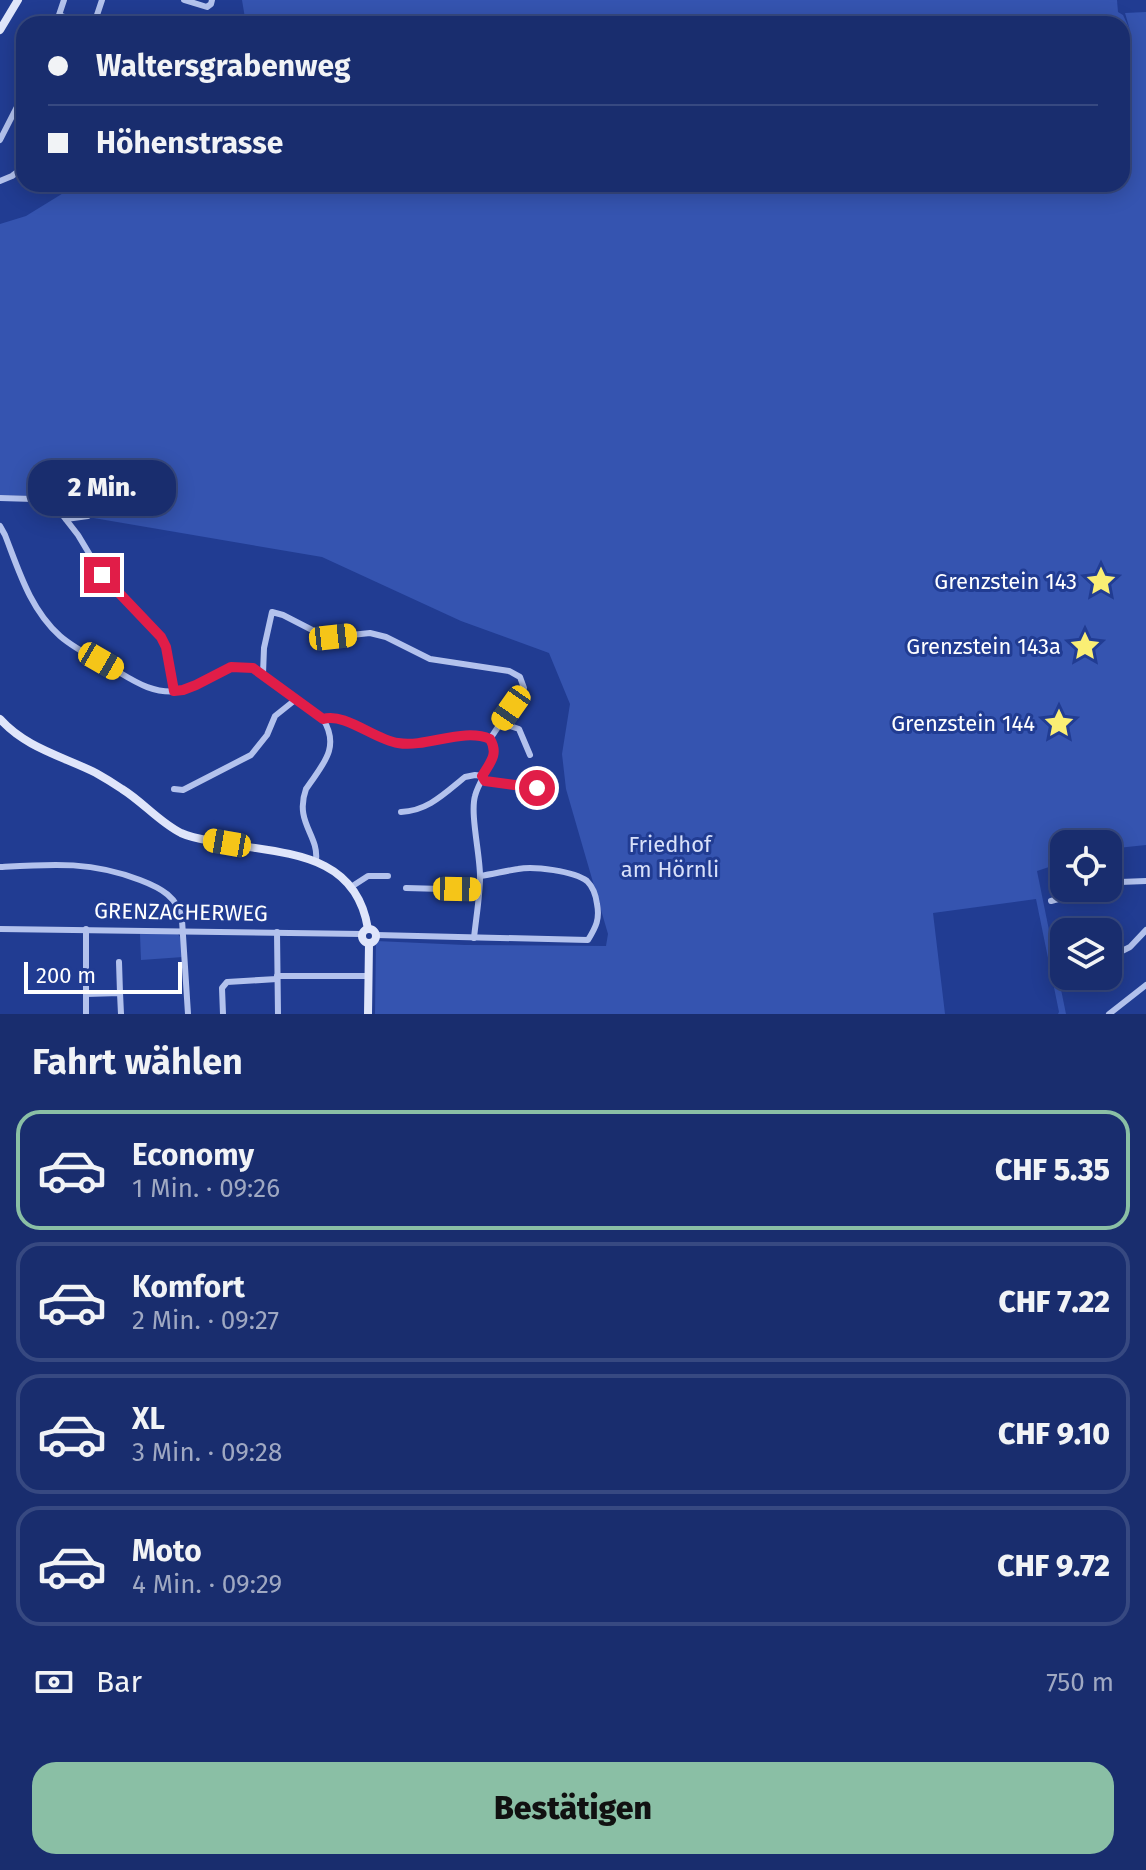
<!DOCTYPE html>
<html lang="de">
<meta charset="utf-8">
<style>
:root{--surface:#192d6e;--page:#263976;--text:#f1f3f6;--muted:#9fa8c2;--line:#374981;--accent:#8abfa5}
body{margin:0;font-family:"Fira Sans",sans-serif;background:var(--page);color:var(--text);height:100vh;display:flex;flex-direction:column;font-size:30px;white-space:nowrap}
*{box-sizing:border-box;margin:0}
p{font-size:26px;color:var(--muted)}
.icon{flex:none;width:44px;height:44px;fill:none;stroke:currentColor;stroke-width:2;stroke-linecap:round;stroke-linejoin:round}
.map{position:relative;height:1014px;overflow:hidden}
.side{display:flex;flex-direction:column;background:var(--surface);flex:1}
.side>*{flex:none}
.guide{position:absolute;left:16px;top:16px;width:1114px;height:176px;border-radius:24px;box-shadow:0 4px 20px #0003,0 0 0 2px var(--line);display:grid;align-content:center;height:176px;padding:0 32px;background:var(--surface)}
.tools{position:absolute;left:1050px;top:830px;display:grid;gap:16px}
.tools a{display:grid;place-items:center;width:72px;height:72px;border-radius:16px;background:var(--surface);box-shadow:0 4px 20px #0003,0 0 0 2px var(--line);font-size:40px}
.scale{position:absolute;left:24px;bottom:20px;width:158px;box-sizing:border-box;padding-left:8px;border:4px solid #fff;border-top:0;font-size:22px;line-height:28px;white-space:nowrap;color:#fff;-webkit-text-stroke:6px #213c92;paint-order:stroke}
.end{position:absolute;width:36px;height:36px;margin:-18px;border:10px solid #e11d48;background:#fff;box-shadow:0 0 0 4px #fff}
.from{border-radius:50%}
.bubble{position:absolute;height:56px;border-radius:24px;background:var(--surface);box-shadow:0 4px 20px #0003,0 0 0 2px var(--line);font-size:26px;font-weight:800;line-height:56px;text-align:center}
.car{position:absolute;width:24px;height:48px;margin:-24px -12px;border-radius:10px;box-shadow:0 0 6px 2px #0007;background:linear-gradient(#f5c518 24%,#345 0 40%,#f5c518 0 76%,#345 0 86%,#f5c518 0)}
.guide b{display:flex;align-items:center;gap:28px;height:76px;font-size:30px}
.guide b+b{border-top:2px solid var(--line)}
.guide i{width:20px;height:20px;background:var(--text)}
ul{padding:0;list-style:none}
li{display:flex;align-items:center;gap:24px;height:120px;margin:0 16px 12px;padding:0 16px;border:4px solid var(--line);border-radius:24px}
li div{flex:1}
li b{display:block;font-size:30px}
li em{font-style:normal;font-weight:800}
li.active{border-color:var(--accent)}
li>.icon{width:72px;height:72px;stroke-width:1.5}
h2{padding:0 32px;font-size:36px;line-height:96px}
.pay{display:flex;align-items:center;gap:20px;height:88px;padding:0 32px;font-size:30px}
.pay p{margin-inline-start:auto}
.action{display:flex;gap:16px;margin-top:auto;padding:16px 32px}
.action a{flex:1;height:92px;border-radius:24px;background:var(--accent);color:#111;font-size:32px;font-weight:800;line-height:92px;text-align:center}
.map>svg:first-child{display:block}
.green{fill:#3554b0}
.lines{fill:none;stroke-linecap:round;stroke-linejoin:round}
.street{stroke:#b3c2ed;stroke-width:6}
.secondary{stroke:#dfe5fa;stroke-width:8}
.route{stroke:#e11d48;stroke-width:10}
.labels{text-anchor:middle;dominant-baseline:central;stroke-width:6;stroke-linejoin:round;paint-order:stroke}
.poi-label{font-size:22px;fill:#fff;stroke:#213c92;text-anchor:end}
.park-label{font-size:22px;fill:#d9e1fa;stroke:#213c92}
.street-label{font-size:22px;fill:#fff;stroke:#213c92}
</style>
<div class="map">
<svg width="1146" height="1014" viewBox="0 0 1146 1014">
<rect width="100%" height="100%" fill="#213c92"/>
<g class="green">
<polygon points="242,0 1117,0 1118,12 1123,15 1130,30 1125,13 1146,12 1146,845 1108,849 1108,844 1064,844 1064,862 1037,871 1066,1014 1058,1014 1059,1012 1036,899 933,913 945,1014 375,1014 376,941 465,945 606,946 608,934 566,789 562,754 570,704 549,653 461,621 322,557 76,515 53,502 53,503 34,496 0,495 0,224 26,216 78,184 1122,184 1122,24 246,24"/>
<polygon points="140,934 178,934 182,940 183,957 141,960"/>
</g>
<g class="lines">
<g class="street">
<polyline points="64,0 59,15 84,24"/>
<polyline points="184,0 207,7 211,4 212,0"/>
<polyline points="94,24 102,0"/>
<polyline points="0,140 24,93"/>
<polyline points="0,181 12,176 24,167"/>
<polyline points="0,498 34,499 57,508 78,535 102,575 161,637 166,647 174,691"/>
<polyline points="66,519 88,516"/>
<path d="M0,526L5,535C19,571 30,609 60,636C76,650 98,660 117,671C137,683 154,694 179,691C209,687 218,663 253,668L323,719C341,748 322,765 306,789C294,822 319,835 316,860"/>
<polyline points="263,674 264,648 272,612 283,615 318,633 333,637 370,633 386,637 430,659 509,671 520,677 524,688 490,739"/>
<path d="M323,719C345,712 375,740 398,743C427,748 464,727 490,739"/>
<polyline points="501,723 519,729 530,755"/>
<polyline points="174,789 183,790 251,755 267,735 275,716 295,700"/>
<path d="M401,812C428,811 445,793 465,777L475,775L482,776L485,781L537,788"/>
<path d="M0,867C52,864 91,861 140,880C161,888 178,897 182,920L188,1014"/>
<polyline points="1108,885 1120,882 1146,881"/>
<polyline points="351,887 368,876 388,876"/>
<polyline points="406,888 479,890"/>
<polyline points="1051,901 1098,888"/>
<polyline points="0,929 362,934"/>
<polyline points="86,929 86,1014"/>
<polyline points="277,932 278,1014"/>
<path d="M376,935L588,940C596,927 600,919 597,904C596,896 593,887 587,881C574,871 534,866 518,869C505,871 493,874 480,876"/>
<path d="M474,938C476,918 480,896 480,876C480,854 470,814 475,796C480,776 501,758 490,739"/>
<polyline points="1108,958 1130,947 1146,930"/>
<polyline points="119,962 120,993"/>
<polyline points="277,976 369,976"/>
<polyline points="86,994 120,993 121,1014"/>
<polyline points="223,1014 222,988 227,982 277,979"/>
<polyline points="1109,1014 1146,985"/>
</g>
<g class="secondary">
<polyline points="0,30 18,0"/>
<path d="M0,719C26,748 62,756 96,773C105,778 113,783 122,789C143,802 159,822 181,833C194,839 209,840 223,843C285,854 356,852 368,929"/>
<circle cx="369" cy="936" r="7"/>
<polyline points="368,1014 369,944"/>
</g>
</g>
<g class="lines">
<path class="route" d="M102,575L161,637L166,647L174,691L183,690L196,685L231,667L253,668L323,719C345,712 375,740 398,743C427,748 463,727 490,739C499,754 490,763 482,776L485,781L537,788"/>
</g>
<defs>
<g id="sight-bare" transform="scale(2.4)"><path d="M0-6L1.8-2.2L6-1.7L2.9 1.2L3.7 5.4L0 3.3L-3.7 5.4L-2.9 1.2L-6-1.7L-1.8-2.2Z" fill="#faee74" stroke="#213c92" stroke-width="2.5" paint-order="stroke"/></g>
</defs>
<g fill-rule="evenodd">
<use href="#sight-bare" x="1101" y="581"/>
<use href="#sight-bare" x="1085" y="646"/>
<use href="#sight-bare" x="1059" y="723"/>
</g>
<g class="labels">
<g class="poi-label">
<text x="1077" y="581">Grenzstein 143</text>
<text x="1061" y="646">Grenzstein 143a</text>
<text x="1035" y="723">Grenzstein 144</text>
</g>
<g class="park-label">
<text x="670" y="844">Friedhof<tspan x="670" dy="25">am Hörnli</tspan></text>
</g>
<g class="street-label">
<text transform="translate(181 912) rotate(1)">GRENZACHERWEG</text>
</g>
</g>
</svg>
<div class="tools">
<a><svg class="icon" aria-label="locate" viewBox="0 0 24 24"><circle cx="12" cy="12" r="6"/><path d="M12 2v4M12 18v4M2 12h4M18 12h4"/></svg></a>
<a><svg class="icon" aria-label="layers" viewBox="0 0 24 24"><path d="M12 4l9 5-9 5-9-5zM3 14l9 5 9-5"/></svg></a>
</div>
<div class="scale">200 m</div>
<i class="end from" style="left:537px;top:788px"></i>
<i class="end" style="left:102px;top:575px"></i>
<div class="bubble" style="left:28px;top:460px;width:148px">2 Min.</div>
<i class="car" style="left:333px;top:637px;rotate:84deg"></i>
<i class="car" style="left:101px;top:661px;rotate:120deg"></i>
<i class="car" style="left:511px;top:708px;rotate:215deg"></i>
<i class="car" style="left:227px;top:843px;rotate:280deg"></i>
<i class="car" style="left:457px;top:889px;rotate:91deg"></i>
<div class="guide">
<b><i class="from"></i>Waltersgrabenweg</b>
<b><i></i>Höhenstrasse</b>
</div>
</div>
<section class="side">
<h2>Fahrt wählen</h2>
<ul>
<li class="active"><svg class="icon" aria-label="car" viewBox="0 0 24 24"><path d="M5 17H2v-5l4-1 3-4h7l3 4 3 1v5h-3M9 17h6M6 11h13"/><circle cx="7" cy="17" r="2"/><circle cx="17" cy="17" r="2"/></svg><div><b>Economy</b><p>1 Min. · 09:26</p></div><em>CHF 5.35</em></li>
<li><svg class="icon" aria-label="car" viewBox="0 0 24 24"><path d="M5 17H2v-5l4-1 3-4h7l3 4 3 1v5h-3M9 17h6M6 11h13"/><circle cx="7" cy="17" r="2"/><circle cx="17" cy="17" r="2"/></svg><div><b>Komfort</b><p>2 Min. · 09:27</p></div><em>CHF 7.22</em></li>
<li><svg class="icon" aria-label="car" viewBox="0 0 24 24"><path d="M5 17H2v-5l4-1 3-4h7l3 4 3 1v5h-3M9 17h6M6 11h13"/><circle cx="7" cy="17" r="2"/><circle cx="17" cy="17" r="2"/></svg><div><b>XL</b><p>3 Min. · 09:28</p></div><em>CHF 9.10</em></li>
<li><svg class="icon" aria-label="car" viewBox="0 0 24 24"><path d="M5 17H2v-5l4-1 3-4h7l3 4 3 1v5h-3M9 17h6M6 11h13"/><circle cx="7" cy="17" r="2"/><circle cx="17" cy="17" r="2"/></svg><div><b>Moto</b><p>4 Min. · 09:29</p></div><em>CHF 9.72</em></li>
</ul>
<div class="pay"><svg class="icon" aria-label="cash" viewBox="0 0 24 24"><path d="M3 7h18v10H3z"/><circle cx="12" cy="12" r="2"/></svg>Bar<p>750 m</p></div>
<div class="action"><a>Bestätigen</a></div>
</section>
